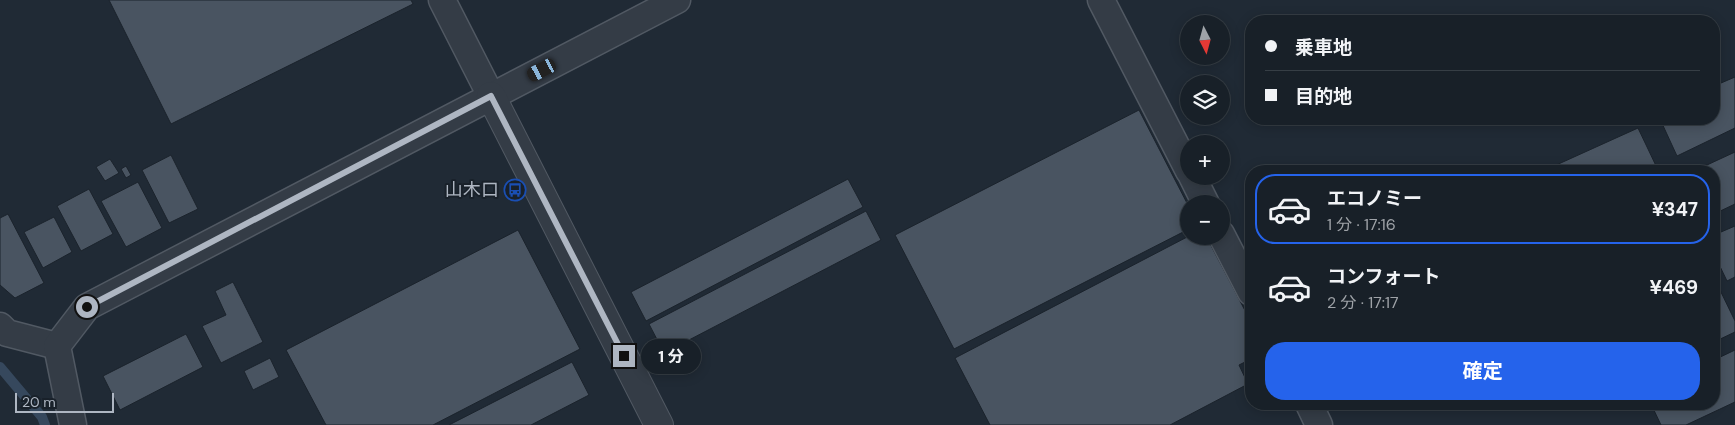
<!DOCTYPE html>
<html lang="ja">
<meta charset="utf-8">
<style>
:root{--surface:#182028;--page:#252d34;--text:#f1f3f6;--muted:#9fa3a8;--line:#363e45;--accent:#2563eb}
body{margin:0;font-family:"DM Sans","Noto Sans JP",sans-serif;background:var(--page);color:var(--text);height:100vh;display:flex;flex-direction:column;font-size:19px;white-space:nowrap}
*{box-sizing:border-box;margin:0}
p{font-size:16px;color:var(--muted)}
.icon{flex:none;width:28px;height:28px;fill:none;stroke:currentColor;stroke-width:2;stroke-linecap:round;stroke-linejoin:round}
.map{position:relative;flex:1;overflow:hidden}
.side{position:absolute;left:1245px;top:165px;width:475px;height:245px;display:flex;flex-direction:column;background:var(--surface);border-radius:20px;box-shadow:0 2px 12px #0003,0 0 0 1px var(--line)}
.side>*{flex:none}
.guide{position:absolute;left:1245px;top:15px;width:475px;height:110px;border-radius:20px;box-shadow:0 2px 12px #0003,0 0 0 1px var(--line);display:grid;align-content:center;height:110px;padding:0 20px;background:var(--surface)}
.needle{width:32px;rotate:174deg}
.buttons{position:absolute;left:1180px;top:15px;display:grid;gap:10px}
.buttons a{display:grid;place-items:center;width:50px;height:50px;border-radius:50%;background:var(--surface);box-shadow:0 2px 12px #0003,0 0 0 1px var(--line);font-size:25px}
.scale{position:absolute;left:15px;bottom:12px;width:99px;box-sizing:border-box;padding-left:5px;border:2px solid #aeb6c2;border-top:0;font-size:14px;line-height:18px;white-space:nowrap;color:#aeb6c2;-webkit-text-stroke:4px #19212a;paint-order:stroke}
.end{position:absolute;width:22px;height:22px;margin:-11px;border:6px solid #aeb6c2;background:#111;box-shadow:0 0 0 2px #111}
.from{border-radius:50%}
.bubble{position:absolute;height:35px;border-radius:18px;background:var(--surface);box-shadow:0 2px 12px #0003,0 0 0 1px var(--line);font-size:16px;font-weight:700;line-height:35px;text-align:center}
.car{position:absolute;width:15px;height:30px;margin:-15px -8px;border-radius:6px;box-shadow:0 0 4px 1px #0007;background:linear-gradient(#222 24%,#8ab4d8 0 40%,#222 0 76%,#8ab4d8 0 86%,#222 0)}
.guide b{display:flex;align-items:center;gap:18px;height:48px;font-size:19px}
.guide b+b{border-top:1px solid var(--line)}
.guide i{width:12px;height:12px;background:var(--text)}
ul{padding:9px 0 0;list-style:none}
li{display:flex;align-items:center;gap:15px;height:70px;margin:0 10px 8px;padding:0 10px;border:2px solid transparent;border-radius:20px}
li div{flex:1}
li b{display:block;font-size:19px}
li em{font-style:normal;font-weight:700}
li.active{border-color:var(--accent)}
li>.icon{width:45px;height:45px;stroke-width:1.5}
.action{display:flex;gap:10px;margin-top:auto;padding:10px 20px}
.action a{flex:1;height:58px;border-radius:20px;background:var(--accent);color:#fff;font-size:20px;font-weight:700;line-height:58px;text-align:center}
.map>svg:first-child{display:block}
.lines{fill:none;stroke-linecap:round;stroke-linejoin:round}
.stream{stroke:#36485d;stroke-width:10}
.building{fill:#495461;stroke:#1b232c}
.minor-casing{stroke:#515963;stroke-width:29}
.tertiary-casing{stroke:#515963;stroke-width:30}
.minor{stroke:#343c46;stroke-width:26}
.tertiary{stroke:#343c46;stroke-width:28}
.route{stroke:#aeb6c2;stroke-width:6}
.labels{text-anchor:middle;dominant-baseline:central;stroke-width:4;stroke-linejoin:round;paint-order:stroke}
.poi-label{font-size:18px;fill:#aeb6c2;stroke:#19212a;text-anchor:end}
</style>
<div class="map">
<svg width="1735" height="425" viewBox="0 0 1735 425">
<rect width="100%" height="100%" fill="#202a35"/>
<g class="lines">
<polyline class="stream" points="0,367 42,417 45,425"/>
</g>
<g class="building">
<polygon points="109,0 411,0 413,4 171,124"/>
<polygon points="1735,77 1735,128 1677,156 1660,119 1714,119 1714,86"/>
<polygon points="1139,110 1189,207 1189,229 954,349 895,235"/>
<polygon points="1638,128 1658,170 1654,171 1543,171"/>
<polygon points="1735,152 1735,204 1714,214 1714,171 1694,171"/>
<polygon points="171,155 198,209 169,223 142,170"/>
<polygon points="110,159 119,173 105,181 96,167"/>
<polygon points="126,166 131,175 126,178 121,169"/>
<polygon points="848,179 863,207 646,321 631,292"/>
<polygon points="138,182 162,228 126,247 101,201"/>
<polygon points="89,189 113,234 81,251 57,206"/>
<polygon points="866,211 881,240 664,353 649,324"/>
<polygon points="8,214 44,283 15,298 0,285 0,218"/>
<polygon points="54,217 72,252 43,268 24,232"/>
<polygon points="1735,226 1735,277 1727,281 1714,254 1714,235"/>
<polygon points="518,230 580,349 433,425 326,425 286,350"/>
<polygon points="1189,236 1206,236 1251,322 1251,359 1239,365 1248,384 1170,425 990,425 955,358"/>
<polygon points="233,282 263,342 221,363 202,326 226,315 215,291"/>
<polygon points="1719,288 1735,321 1735,332 1714,342 1714,290"/>
<polygon points="186,334 203,367 120,410 103,376"/>
<polygon points="1735,350 1735,402 1686,425 1661,425 1651,404 1714,404 1714,360"/>
<polygon points="270,358 279,377 253,390 244,371"/>
<polygon points="572,362 589,395 531,425 449,425"/>
</g>
<g class="lines">
<g class="minor-casing">
<g id="minor">
<polyline points="442,0 491,96"/>
<polyline points="1101,0 1189,171"/>
<polyline points="1192,176 1206,204"/>
<polyline points="1221,234 1251,292"/>
<polyline points="0,326 7,333 57,346"/>
<polyline points="1309,404 1319,425"/>
<polyline points="73,425 57,346 87,307 677,0"/>
</g>
</g>
<g class="tertiary-casing">
<polyline id="tertiary" points="491,96 659,425"/>
</g>
<use href="#minor" class="minor"/>
<use href="#tertiary" class="tertiary"/>
</g>
<g class="lines">
<polyline class="route" points="87,307 491,96 624,356"/>
</g>
<defs>
<g id="bus-ring" transform="scale(1.125)"><circle r="9.5" fill="#19212a" stroke="#1a4fb4" stroke-width="1.5"/><path d="M-5-6H5V4H4V6H2V4H-2V6H-4V4H-5ZM-3.5-4V0h7V-4ZM-3.5 1.2v1.5H-2V1.2ZM2 1.2v1.5H3.5V1.2Z" fill="#1a4fb4"/></g>
</defs>
<g fill-rule="evenodd">
<use href="#bus-ring" x="515" y="190"/>
</g>
<g class="labels">
<g class="poi-label">
<text x="499" y="190">山木口</text>
</g>
</g>
</svg>
<div class="buttons">
<a><svg class="needle" viewBox="-14 -14 28 28"><path d="M0-13l5 13h-10z" fill="#e53935"/><path d="M0 13l5-13h-10z" fill="#9fa3a8"/></svg></a>
<a><svg class="icon" aria-label="layers" viewBox="0 0 24 24"><path d="M12 4l9 5-9 5-9-5zM3 14l9 5 9-5"/></svg></a>
<a>+</a>
<a>−</a>
</div>
<div class="scale">20 m</div>
<i class="end from" style="left:87px;top:307px"></i>
<i class="end" style="left:624px;top:356px"></i>
<div class="bubble" style="left:641px;top:339px;width:60px">1 分</div>
<i class="car" style="left:542px;top:70px;rotate:243deg"></i>
<div class="guide">
<b><i class="from"></i>乗車地</b>
<b><i></i>目的地</b>
</div>
<section class="side">
<ul>
<li class="active"><svg class="icon" aria-label="car" viewBox="0 0 24 24"><path d="M5 17H2v-5l4-1 3-4h7l3 4 3 1v5h-3M9 17h6M6 11h13"/><circle cx="7" cy="17" r="2"/><circle cx="17" cy="17" r="2"/></svg><div><b>エコノミー</b><p>1 分 · 17:16</p></div><em>¥347</em></li>
<li><svg class="icon" aria-label="car" viewBox="0 0 24 24"><path d="M5 17H2v-5l4-1 3-4h7l3 4 3 1v5h-3M9 17h6M6 11h13"/><circle cx="7" cy="17" r="2"/><circle cx="17" cy="17" r="2"/></svg><div><b>コンフォート</b><p>2 分 · 17:17</p></div><em>¥469</em></li>
</ul>
<div class="action"><a>確定</a></div>
</section>
</div>
